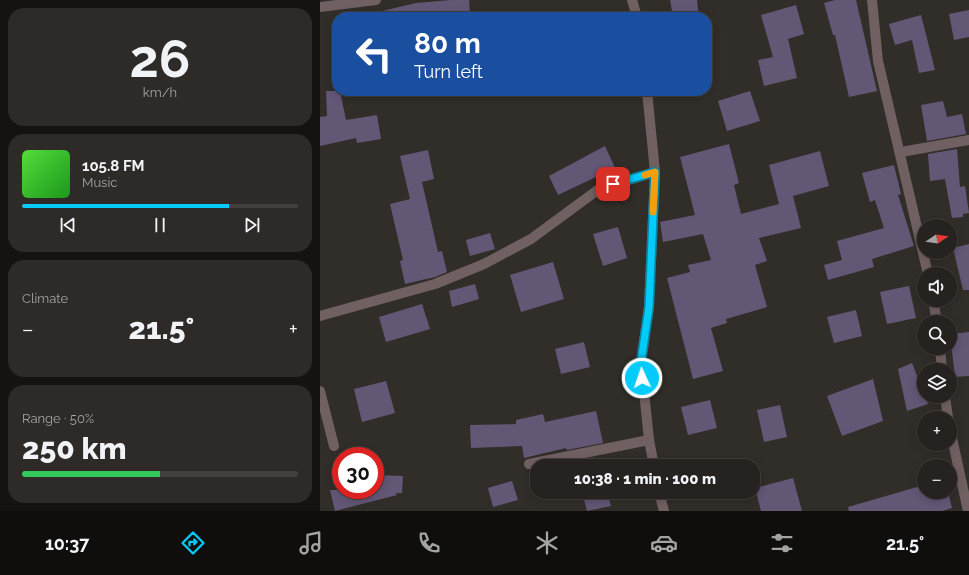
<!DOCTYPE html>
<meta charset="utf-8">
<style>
:root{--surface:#25221f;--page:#2d2a28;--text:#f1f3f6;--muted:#a3a4a4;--line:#423f3d;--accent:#04cbf9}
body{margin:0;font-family:Raleway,sans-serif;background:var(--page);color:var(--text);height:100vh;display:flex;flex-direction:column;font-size:15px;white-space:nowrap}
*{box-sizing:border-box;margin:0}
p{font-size:13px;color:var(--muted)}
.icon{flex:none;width:22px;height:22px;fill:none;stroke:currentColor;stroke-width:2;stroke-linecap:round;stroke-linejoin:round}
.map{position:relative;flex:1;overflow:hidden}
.side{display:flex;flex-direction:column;gap:8px;padding:8px;background:#141311;width:320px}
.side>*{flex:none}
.banner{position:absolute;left:12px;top:12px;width:380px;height:84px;border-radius:16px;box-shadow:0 2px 10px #0003,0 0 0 1px var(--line);background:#1a4fa0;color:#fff;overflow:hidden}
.needle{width:26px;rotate:77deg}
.tools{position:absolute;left:597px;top:219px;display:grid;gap:8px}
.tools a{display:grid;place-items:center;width:40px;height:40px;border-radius:50%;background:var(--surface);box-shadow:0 2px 10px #0003,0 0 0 1px var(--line);font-size:20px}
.speed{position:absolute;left:12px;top:447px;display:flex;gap:8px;font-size:20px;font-weight:700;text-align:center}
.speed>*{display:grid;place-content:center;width:52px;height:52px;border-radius:50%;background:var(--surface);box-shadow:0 2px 10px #0003,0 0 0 1px var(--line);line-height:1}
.speed .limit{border:6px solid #d22;background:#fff;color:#111}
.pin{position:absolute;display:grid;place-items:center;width:34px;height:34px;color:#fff;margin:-17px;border-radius:8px;box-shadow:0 2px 6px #0006}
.me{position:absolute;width:44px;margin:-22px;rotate:357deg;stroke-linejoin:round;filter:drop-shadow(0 0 3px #0008)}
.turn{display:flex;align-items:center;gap:14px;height:84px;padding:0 16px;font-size:18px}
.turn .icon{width:52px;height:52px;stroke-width:2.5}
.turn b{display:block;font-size:28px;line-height:34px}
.big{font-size:30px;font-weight:800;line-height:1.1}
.side .card{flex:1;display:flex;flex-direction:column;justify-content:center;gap:6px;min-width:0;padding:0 14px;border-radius:16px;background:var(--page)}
.side .dial{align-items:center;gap:0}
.dial b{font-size:52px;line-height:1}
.song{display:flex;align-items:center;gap:12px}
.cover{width:48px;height:48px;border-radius:6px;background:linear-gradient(135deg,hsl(110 70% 55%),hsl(120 70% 35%))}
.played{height:4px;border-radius:2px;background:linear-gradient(90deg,var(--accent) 75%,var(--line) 75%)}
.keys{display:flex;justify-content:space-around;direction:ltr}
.heat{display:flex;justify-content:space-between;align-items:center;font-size:22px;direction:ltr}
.charge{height:6px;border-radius:3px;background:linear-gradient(90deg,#34c759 50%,var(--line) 0)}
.trip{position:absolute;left:210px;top:459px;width:230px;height:40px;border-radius:16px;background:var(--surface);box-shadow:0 2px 10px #0003,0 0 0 1px var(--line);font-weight:800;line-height:40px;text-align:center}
.dock{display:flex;height:64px;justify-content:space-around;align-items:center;background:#0f0e0c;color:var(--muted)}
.dock .icon{width:28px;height:28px}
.dock .selected{color:var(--accent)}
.dock b{font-size:18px;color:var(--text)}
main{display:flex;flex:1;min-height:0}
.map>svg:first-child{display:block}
.building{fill:#635776}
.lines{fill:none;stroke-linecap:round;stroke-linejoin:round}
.minor{stroke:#716061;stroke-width:10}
.route-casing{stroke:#0384a2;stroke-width:10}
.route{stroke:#04cbf9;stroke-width:7}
.slow{stroke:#f59e0b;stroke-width:7}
</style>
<main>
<section class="side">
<div class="card dial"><b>26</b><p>km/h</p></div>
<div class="card">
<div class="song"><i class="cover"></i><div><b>105.8 FM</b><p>Music</p></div></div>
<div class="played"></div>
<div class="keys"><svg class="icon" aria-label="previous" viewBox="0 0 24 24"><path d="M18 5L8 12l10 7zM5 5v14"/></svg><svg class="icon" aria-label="pause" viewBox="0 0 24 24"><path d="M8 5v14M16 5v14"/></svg><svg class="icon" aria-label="next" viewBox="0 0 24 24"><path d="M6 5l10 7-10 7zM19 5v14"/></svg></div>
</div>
<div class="card"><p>Climate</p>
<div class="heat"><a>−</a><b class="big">21.5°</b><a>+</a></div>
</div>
<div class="card"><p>Range · 50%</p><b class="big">250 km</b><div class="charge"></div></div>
</section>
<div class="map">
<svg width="649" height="511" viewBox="0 0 649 511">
<rect width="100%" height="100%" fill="#312e29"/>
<g class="building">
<path d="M131 0H149L150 17H62V11L96 3Z"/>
<path d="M350 0H377L379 17H353Z"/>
<path d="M515 0H536L557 91 529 97 515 35H513L504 3Z"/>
<path d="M476 5 484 34 468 39 477 78 444 86 438 60 453 57 441 15Z"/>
<path d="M649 10V37L634 40 629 14Z"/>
<path d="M601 15 615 70 599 73 592 40 575 45 569 24Z"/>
<path d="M6 91H20L26 120 57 115 61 139 37 143 36 138 0 146V117L7 116Z"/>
<path d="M430 91 440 121 407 131 398 101Z"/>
<path d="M623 101 627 117 642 114 646 134 607 141 601 105Z"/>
<path d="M409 144 419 183 414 185 421 214 459 204 449 165 500 151 509 186 473 196 481 228 439 238 447 261 435 265 447 307 406 319 407 323 391 328 403 371 373 379 347 278 370 272 368 265 391 260 383 234 343 242 340 222 375 215 360 157Z"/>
<path d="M285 146 296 170 279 178 278 176 238 195 229 176Z"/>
<path d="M637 149 640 187 645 186 649 213 643 214V217L632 218 625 179 610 181 608 154Z"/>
<path d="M108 150 114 179 102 182 118 252 122 251 127 272 115 277 85 284 80 261 83 260 70 204 90 199 80 156Z"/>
<path d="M574 165 581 194 578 195 594 246 552 259 554 267 508 280 504 265 522 260 517 241 564 228 555 200 550 202 542 173Z"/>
<path d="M298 227 307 258 283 266 273 234Z"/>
<path d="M170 233 175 249 150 256 146 240Z"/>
<path d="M649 244V290H643L633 248Z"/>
<path d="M233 262 244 299 201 312 190 275Z"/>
<path d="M155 284 159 299 132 307 129 291Z"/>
<path d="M589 286 596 318 567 324 560 292Z"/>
<path d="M102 304 110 329 66 342 59 317Z"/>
<path d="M536 310 542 336 514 343 507 317Z"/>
<path d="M649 332V376L635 377 630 334Z"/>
<path d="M264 342 270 367 241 374 235 349Z"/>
<path d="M592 363 608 404 587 411 578 369Z"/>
<path d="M553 379 563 421 522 436 507 396Z"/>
<path d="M66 381 75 413 42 422 34 389Z"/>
<path d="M390 400 397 428 368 435 361 407Z"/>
<path d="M460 405 467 437 444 442 437 410Z"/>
<path d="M276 411 283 443 247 450 246 448 204 458 202 446 151 448 150 425 196 424V420L223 414 225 422Z"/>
<path d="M55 475 83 476 82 493H76L77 495 15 511 10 490H55Z"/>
<path d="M473 478 482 511H441L435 488Z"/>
<path d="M192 481 198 500 173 507 168 488Z"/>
<path d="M604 485V492H628L632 508 622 511H529L528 507Z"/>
<path d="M262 492H287L291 506 267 511Z"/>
</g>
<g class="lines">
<g class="minor">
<path d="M312 0 317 17"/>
<path d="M552 0 558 61 608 274"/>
<path d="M0 7 56 0"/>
<path d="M327 91 335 172 329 307 321 362 329 440 334 466"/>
<path d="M581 152 649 140"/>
<path d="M613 300 617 322"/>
<path d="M0 316 115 284 164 264 211 239 279 189 335 172"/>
<path d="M620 348 622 370"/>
<path d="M0 391 14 446"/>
<path d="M625 396 628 418"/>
<path d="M630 429 648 511"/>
<path d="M209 464 329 440"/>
<path d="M339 492 344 511"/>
</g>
</g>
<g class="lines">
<g class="route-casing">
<path id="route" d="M293 184 335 172 329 307 321 362 322 378"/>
</g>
<use href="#route" class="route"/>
<path class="slow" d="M325 175 335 172 333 212"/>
</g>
</svg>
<div class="tools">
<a><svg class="needle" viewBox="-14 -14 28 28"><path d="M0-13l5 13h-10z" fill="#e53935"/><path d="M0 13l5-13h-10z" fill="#a3a4a4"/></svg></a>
<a><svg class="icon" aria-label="sound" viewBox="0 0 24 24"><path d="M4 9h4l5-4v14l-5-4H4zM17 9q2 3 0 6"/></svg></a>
<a><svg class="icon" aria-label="search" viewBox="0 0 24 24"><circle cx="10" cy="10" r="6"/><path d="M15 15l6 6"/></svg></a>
<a><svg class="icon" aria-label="layers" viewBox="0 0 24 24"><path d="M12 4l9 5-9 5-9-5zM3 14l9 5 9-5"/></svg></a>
<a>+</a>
<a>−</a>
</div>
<div class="speed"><div class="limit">30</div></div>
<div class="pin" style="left:293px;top:184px;background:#d93025"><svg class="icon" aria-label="arrive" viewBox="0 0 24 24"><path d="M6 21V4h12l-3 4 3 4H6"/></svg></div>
<svg class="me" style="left:322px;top:378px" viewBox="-20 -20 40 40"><circle r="17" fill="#04cbf9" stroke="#fff" stroke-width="3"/><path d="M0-11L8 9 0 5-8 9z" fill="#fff"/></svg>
<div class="trip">10:38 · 1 min · 100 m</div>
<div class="banner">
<div class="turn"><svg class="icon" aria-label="left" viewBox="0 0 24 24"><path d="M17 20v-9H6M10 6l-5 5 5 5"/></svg><div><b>80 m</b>Turn left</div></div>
</div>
</div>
</main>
<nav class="dock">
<b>10:37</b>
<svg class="icon selected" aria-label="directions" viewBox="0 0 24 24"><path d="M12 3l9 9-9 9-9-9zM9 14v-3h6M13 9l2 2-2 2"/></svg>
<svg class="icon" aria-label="music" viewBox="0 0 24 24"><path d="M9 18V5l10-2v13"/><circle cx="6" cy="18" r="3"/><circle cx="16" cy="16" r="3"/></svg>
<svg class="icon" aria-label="phone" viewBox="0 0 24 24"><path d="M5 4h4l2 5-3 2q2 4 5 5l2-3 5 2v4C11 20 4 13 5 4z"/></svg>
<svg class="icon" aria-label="climate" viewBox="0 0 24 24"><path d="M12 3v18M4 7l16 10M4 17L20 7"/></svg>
<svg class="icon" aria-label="car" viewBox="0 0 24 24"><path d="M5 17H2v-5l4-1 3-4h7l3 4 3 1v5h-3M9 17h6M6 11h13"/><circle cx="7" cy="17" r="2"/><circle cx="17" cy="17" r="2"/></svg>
<svg class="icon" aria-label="filters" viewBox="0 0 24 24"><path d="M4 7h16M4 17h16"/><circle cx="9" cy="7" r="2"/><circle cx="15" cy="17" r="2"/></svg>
<b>21.5°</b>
</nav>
